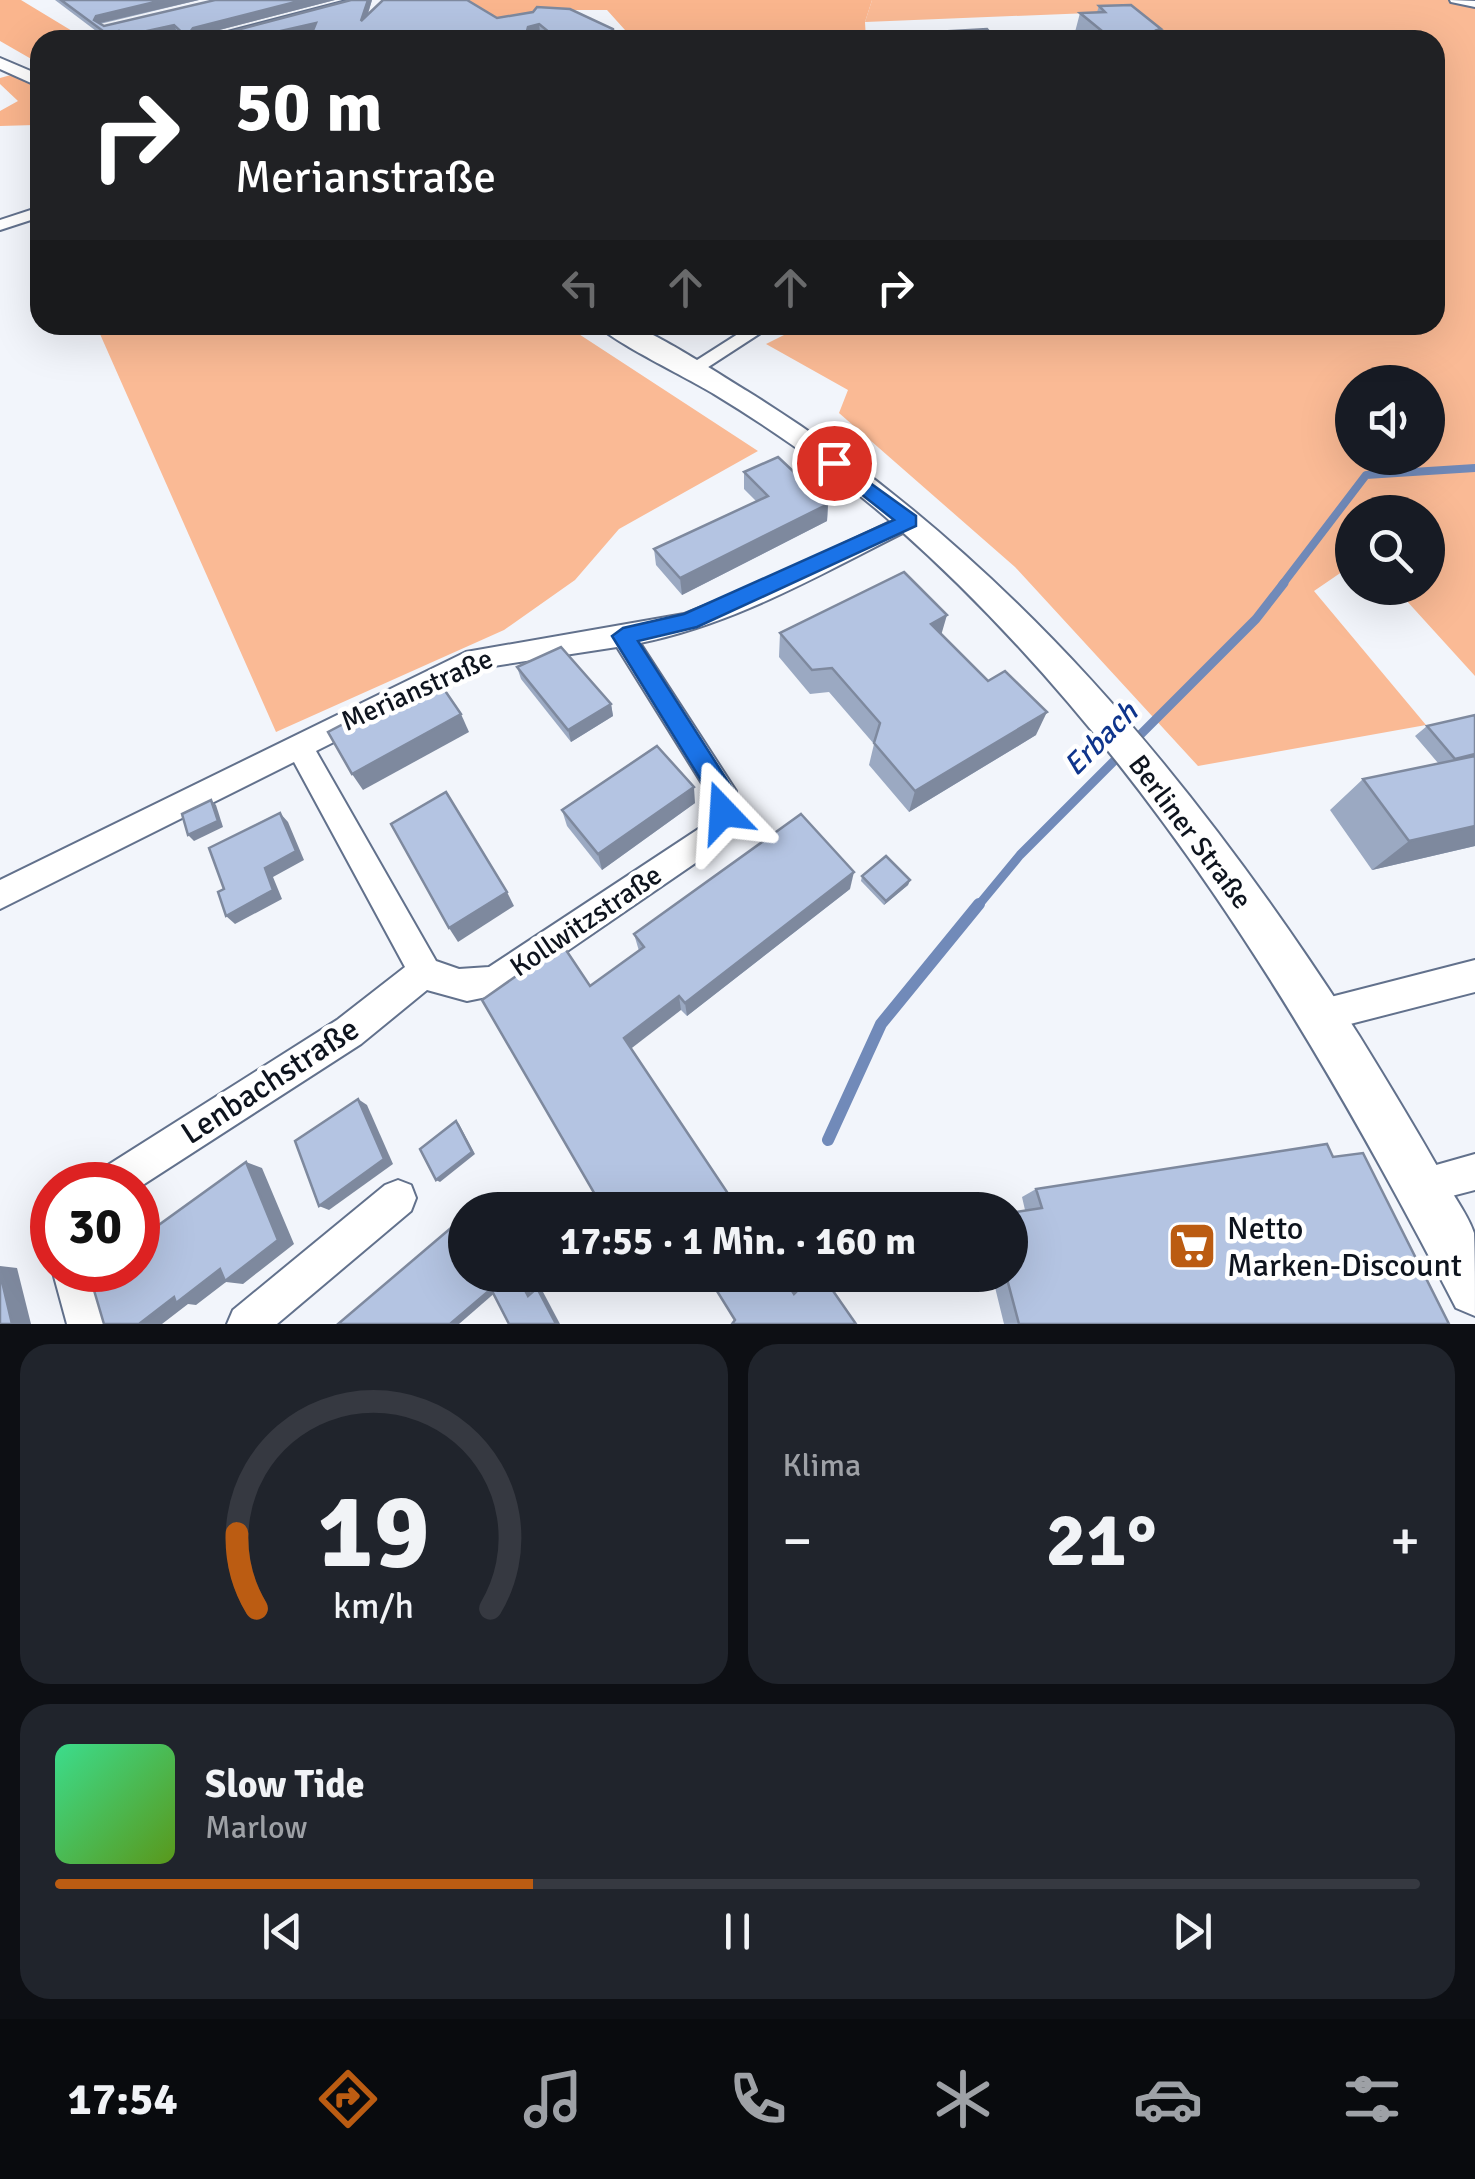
<!DOCTYPE html>
<html lang="de">
<meta charset="utf-8">
<style>
:root{--surface:#171b24;--page:#20242c;--text:#f1f3f6;--muted:#9ea1a6;--line:#363941;--accent:#bb5c12}
body{margin:0;font-family:Signika,sans-serif;background:var(--page);color:var(--text);height:100vh;display:flex;flex-direction:column;font-size:38px;white-space:nowrap}
*{box-sizing:border-box;margin:0}
p{font-size:32px;color:var(--muted)}
.icon{flex:none;width:55px;height:55px;fill:none;stroke:currentColor;stroke-width:2;stroke-linecap:round;stroke-linejoin:round}
.map{position:relative;height:1324px;overflow:hidden}
.side{display:flex;flex-direction:column;gap:20px;padding:20px;background:#0d0f14;flex:1}
.side>*{flex:none}
.top-card{position:absolute;left:30px;top:30px;width:1415px;height:305px;border-radius:30px;box-shadow:0 10px 40px #0002;background:#202124;color:#fff;overflow:hidden}
.buttons{position:absolute;left:1335px;top:365px;display:grid;gap:20px}
.buttons a{display:grid;place-items:center;width:110px;height:110px;border-radius:50%;background:var(--surface);box-shadow:0 10px 40px #0002;font-size:50px}
.speed{position:absolute;left:30px;top:1162px;display:flex;gap:20px;font-size:50px;font-weight:700;text-align:center}
.speed>*{display:grid;place-content:center;width:130px;height:130px;border-radius:50%;background:var(--surface);box-shadow:0 10px 40px #0002;line-height:1}
.speed .limit{border:15px solid #d22;background:#fff;color:#111}
.pin{position:absolute;display:grid;place-items:center;width:85px;height:85px;color:#fff;margin:-42px;border:5px solid #fff;border-radius:50%;box-shadow:0 2px 10px #0007}
.me{position:absolute;width:110px;margin:-55px;rotate:340deg;stroke-linejoin:round;filter:drop-shadow(0 0 8px #0008)}
.turn{display:flex;align-items:center;gap:35px;height:210px;padding:0 40px;font-size:45px}
.turn .icon{width:130px;height:130px;stroke-width:2.5}
.turn b{display:block;font-size:70px;line-height:85px}
.lanes{display:flex;align-items:center;height:95px;padding:0 40px;background:#0003;justify-content:center;gap:50px;direction:ltr}
.lanes .off{opacity:.35}
.big{font-size:75px;font-weight:700;line-height:1.1}
.side .card{flex:1;display:flex;flex-direction:column;justify-content:center;gap:15px;min-width:0;padding:0 35px;border-radius:30px;background:var(--page)}
.side .dial{align-items:center;gap:0}
.dial svg{height:260px;overflow:visible;fill:none;stroke:var(--line);stroke-width:7;stroke-linecap:round;text-anchor:middle}
.dial text{fill:var(--text);stroke:none}
.song{display:flex;align-items:center;gap:30px}
.cover{width:120px;height:120px;border-radius:15px;background:linear-gradient(135deg,hsl(150 70% 55%),hsl(90 70% 35%))}
.played{height:10px;border-radius:5px;background:linear-gradient(90deg,var(--accent) 35%,var(--line) 35%)}
.keys{display:flex;justify-content:space-around;direction:ltr}
.heat{display:flex;justify-content:space-between;align-items:center;font-size:55px;direction:ltr}
.side .tiles{flex:1;display:grid;gap:20px;grid-template-columns:1fr 1fr}
.card:last-child{grid-column:span 2}
.trip{position:absolute;left:448px;top:1192px;width:580px;height:100px;border-radius:50px;background:var(--surface);box-shadow:0 10px 40px #0002;font-weight:700;line-height:100px;text-align:center}
.dock{display:flex;height:160px;justify-content:space-around;align-items:center;background:#090b0e;color:var(--muted)}
.dock .icon{width:70px;height:70px}
.dock .active{color:var(--accent)}
.dock b{font-size:45px;color:var(--text)}
.map>svg:first-child{display:block}
.green{fill:#faba95;fill-rule:evenodd}
.forest{fill:#fab58d}
.lines{fill:none;stroke-linecap:round;stroke-linejoin:round}
.stream-far2{stroke:#718ab9;stroke-width:8}
.stream-far1{stroke:#718ab9;stroke-width:9}
.stream{stroke:#718ab9;stroke-width:12}
.street-casing{stroke:#62718c;stroke-width:4}
.secondary-casing{stroke:#62718c;stroke-width:4}
.street{fill:#fff;fill-rule:evenodd}
.secondary{fill:#fff;fill-rule:evenodd}
.wall{fill:#9ba9c2}
.shaded-wall{fill:#7e899e}
.building{fill:#b4c4e2;stroke:#7e899e;stroke-width:2.5;fill-rule:evenodd}
.route{fill:#1a73e8;stroke:#114b97;stroke-width:2.5}
.labels{text-anchor:middle;dominant-baseline:central;stroke-width:9;stroke-linejoin:round;paint-order:stroke}
.street-label{font-size:28px;fill:#0e141e;stroke:#fff}
.water-label{font-size:30px;font-style:italic;fill:#0f358c;stroke:#fff}
.near-street-label{font-size:32px;fill:#0e141e;stroke:#fff}
.near-poi-label{font-size:32px;fill:#0e141e;stroke:#fff;text-anchor:start}
</style>
<div class="map">
<svg width="1475" height="1324" viewBox="0 0 1475 1324">
<rect width="100%" height="100%" fill="#f2f5fb"/>
<g class="green">
<path d="M872 0H1475V676L1395 588H1428V512H1352V565L1314 591 1426 725 1198 766 1015 567 839 413 848 390 766 344 804 325H1435V40H1167L1139 11 865 22ZM1352 382H1428V458H1352Z"/>
<path d="M96 325H565L758 451 619 529 575 580 504 630 276 732Z"/>
</g>
<g class="forest">
<path d="M0 0H21L87 40H40V64L0 41Z"/>
<path d="M466 0H872L865 22 866 40H634L607 10H541L397 40H295Z"/>
<path d="M40 67V138L35 125 0 126V111L18 101 0 84V78Z"/>
</g>
<g class="lines">
<path class="stream-far2" d="M1282 585 1366 475 1475 468"/>
<path class="stream-far1" d="M977 907 1020 855 1256 619 1284 583"/>
<path class="stream" d="M828 1140 881 1024 979 904"/>
<g class="street-casing">
<g id="street">
<path d="M350 0H368L217 40H197Z"/>
<path d="M1450 0 1475 1V7L1451 2Z"/>
<path d="M40 207V217L0 230V220Z"/>
<path d="M752 325H773L699 373 692 375 683 369Z"/>
<path d="M909 513 917 516 920 521 917 526C827 570 740 623 640 643L736 791 737 812 723 844 506 993 467 1001 427 990 361 1044 138 1188V1185H92L97 1172 337 1020 405 967 294 762 0 909V880L466 652 684 614 761 583ZM617 647 708 793 709 812 703 826 489 967 459 969 436 961 316 751 481 668Z"/>
<path d="M1475 960V992L1319 1032 1307 1028 1303 1016 1307 1004 1319 1000Z"/>
<path d="M1475 1154V1190L1421 1204 1408 1199 1403 1186 1408 1173Z"/>
<path d="M398 1180 411 1185 416 1198 411 1211 277 1324H227L233 1310 385 1185Z"/>
<path d="M52 1269 90 1270 107 1324H67Z"/>
</g>
</g>
<g class="secondary-casing">
<g id="secondary">
<path d="M0 58 40 75V87L0 69Z"/>
<path d="M598 325C607 325 619 323 628 325 653 330 722 376 747 391 1006 551 1198 783 1360 1037 1389 1084 1418 1132 1445 1180 1454 1197 1468 1215 1474 1233 1475 1256 1475 1292 1475 1316L1456 1308C1308 1022 1140 743 897 527 841 477 778 433 714 394 690 379 611 341 598 325Z"/>
</g>
</g>
<use href="#street" class="street"/>
<use href="#secondary" class="secondary"/>
</g>
<g class="wall">
<path d="M55 0H199L100 24 104 26 215 0H335L204 34 214 36 372 0 368 14 497 18 533 12 614 40 312 32 279 40H185L177 32 144 40H108Z"/>
<path d="M1099 6 1161 29 1160 33 1169 40H1084L1075 32 1080 13 1097 12Z"/>
<path d="M744 472 828 504 827 521 682 595 656 565 654 549 756 501 744 489Z"/>
<path d="M780 633 942 635 1036 735 909 812 869 765 874 744 829 692 810 694 779 657Z"/>
<path d="M517 667 611 704 613 716 571 742 521 679Z"/>
<path d="M1475 715V846L1372 870 1330 810 1363 779 1438 763 1415 736 1427 726Z"/>
<path d="M695 803 602 870 567 826 562 810Z"/>
<path d="M862 876 910 880 908 885 884 905 861 881Z"/>
<path d="M850 889 687 1016 681 1010 590 986 639 951 634 934Z"/>
<path d="M1333 1157 1449 1324H1004L992 1275H1010L1025 1210 1022 1197 1036 1189Z"/>
</g>
<g class="shaded-wall">
<path d="M163 0H199L100 23 97 28 94 20 96 16Z"/>
<path d="M303 0H335L196 36 190 32 193 28Z"/>
<path d="M368 0H372L363 29 361 21Z"/>
<path d="M316 23 319 31 279 40H241Z"/>
<path d="M539 24 540 32 526 35 528 27Z"/>
<path d="M174 25 177 32 144 40H126L124 36Z"/>
<path d="M119 31 123 39 110 40 107 34Z"/>
<path d="M828 504 827 521 682 595 680 578Z"/>
<path d="M947 615 940 639 931 624Z"/>
<path d="M611 704 613 716 571 742 568 730Z"/>
<path d="M1047 712 1036 735 909 812 915 791Z"/>
<path d="M461 714 469 732 363 790 352 774Z"/>
<path d="M694 787 695 803 602 870 598 854Z"/>
<path d="M211 800 216 805 223 827 194 841 188 835Z"/>
<path d="M280 813 288 822 304 860 273 877 282 899 235 924 226 916 265 868Z"/>
<path d="M1475 826V846L1372 870 1409 841Z"/>
<path d="M854 872 850 889 687 1016 685 1003Z"/>
<path d="M910 880 908 885 884 905 886 901Z"/>
<path d="M507 892 514 906 458 942 449 928Z"/>
<path d="M679 996 681 1010 628 1051 624 1038Z"/>
<path d="M358 1099 367 1105 393 1164 329 1210 319 1206Z"/>
<path d="M456 1121 459 1124 475 1154 440 1182 436 1180Z"/>
<path d="M246 1162 262 1168 294 1244 243 1284 226 1282 196 1305 188 1304 162 1324H139Z"/>
<path d="M138 1228 146 1230 152 1249 138 1246Z"/>
<path d="M0 1266 17 1268 31 1324H12L0 1273Z"/>
<path d="M517 1275H521L533 1298 528 1296Z"/>
<path d="M537 1288 542 1290 560 1324H556Z"/>
<path d="M491 1289 497 1291 459 1324H450Z"/>
</g>
<g class="building">
<path d="M61 0H163L96 16 94 20 104 26 215 0H303L193 28 190 32 214 36 351 0H368L361 21 383 0H467L497 18 533 12 537 7 570 9 613 29 614 40H309L316 23 241 40H190L174 25 124 36 119 31 107 34ZM539 24 549 32 545 36 526 35 528 27Z"/>
<path d="M1131 5 1161 29 1157 30 1169 40H1113L1080 13 1105 12 1099 6Z"/>
<path d="M987 29 996 40H919L914 33Z"/>
<path d="M1041 38 1042 40H1006Z"/>
<path d="M778 457 828 504 680 578 654 549 768 496 744 472Z"/>
<path d="M904 572 947 615 931 624 988 681 1005 671 1047 712 915 791 874 743 880 723 832 668 812 670 780 633Z"/>
<path d="M561 647 611 704 568 730 517 667Z"/>
<path d="M435 676 461 714 352 774 328 732Z"/>
<path d="M1475 715V754L1455 759 1427 726Z"/>
<path d="M657 746 694 787 598 854 562 810Z"/>
<path d="M1475 756V826L1409 841 1363 779Z"/>
<path d="M446 792 507 892 449 928 391 824Z"/>
<path d="M211 800 218 821 188 835 182 814Z"/>
<path d="M280 813 296 851 265 868 273 890 226 916 218 892 224 889 209 848Z"/>
<path d="M801 814 854 872 685 1003 679 996 624 1038 739 1210H604L482 1000 562 944 590 986 644 947 634 934Z"/>
<path d="M886 856 910 880 886 901 862 876Z"/>
<path d="M358 1099 384 1159 319 1206 295 1141Z"/>
<path d="M456 1121 472 1152 436 1180 420 1149Z"/>
<path d="M1327 1144 1333 1157 1363 1153 1449 1324H1019L1006 1275H1010V1213L1042 1208 1036 1189Z"/>
<path d="M246 1162 278 1240 225 1281 220 1269 176 1303 174 1297 139 1324H104L88 1270H138V1240Z"/>
<path d="M465 1216V1275H517L528 1296 537 1288 556 1324H509L491 1289 450 1324H338Z"/>
<path d="M0 1273 12 1324H0Z"/>
<path d="M707 1275H782L794 1294 813 1275H822L856 1324H732L735 1320Z"/>
</g>
<path class="route" d="M834 457 916 516V526L697 627 638 641 734 791 736 812 732 820 723 824 714 820 709 793 612 636 623 628 684 614 894 520 827 467 824 463Z"/>
<defs>
<g id="supermarket-square" transform="scale(2.5)"><rect x="-9" y="-9" width="18" height="18" rx="4" fill="#bb5c12" stroke="#fff"/><path d="M-6-5.5h2.5l.6 2H6L4.5 2H-2.5L-4.4-4H-6ZM-1.5 3.2a1.3 1.3 0 1 0 .1 0ZM3 3.2a1.3 1.3 0 1 0 .1 0Z" fill="#fff"/></g>
</defs>
<g fill-rule="evenodd">
<use href="#supermarket-square" x="1192" y="1246"/>
</g>
<g class="labels">
<g class="street-label">
<text transform="translate(417 690) rotate(-24)">Merianstraße</text>
<text transform="translate(1190 832) rotate(53)">Berliner Straße</text>
<text transform="translate(586 921) rotate(-34)">Kollwitzstraße</text>
</g>
<g class="water-label">
<text transform="translate(1101 739) rotate(-45)">Erbach</text>
</g>
<g class="near-street-label">
<text transform="translate(270 1081) rotate(-33)">Lenbachstraße</text>
</g>
<g class="near-poi-label">
<text x="1227" y="1228">Netto<tspan x="1227" dy="37">Marken-Discount</tspan></text>
</g>
</g>
</svg>
<div class="buttons">
<a><svg class="icon" aria-label="sound" viewBox="0 0 24 24"><path d="M4 9h4l5-4v14l-5-4H4zM17 9q2 3 0 6"/></svg></a>
<a><svg class="icon" aria-label="search" viewBox="0 0 24 24"><circle cx="10" cy="10" r="6"/><path d="M15 15l6 6"/></svg></a>
</div>
<div class="speed"><div class="limit">30</div></div>
<div class="pin" style="left:834px;top:463px;background:#d93025"><svg class="icon" aria-label="arrive" viewBox="0 0 24 24"><path d="M6 21V4h12l-3 4 3 4H6"/></svg></div>
<svg class="me" style="left:723px;top:812px" viewBox="-20 -20 40 40"><path d="M0-17L14 15 0 8-14 15z" fill="#1a73e8" stroke="#fff" stroke-width="4"/></svg>
<div class="trip">17:55 · 1 Min. · 160 m</div>
<div class="top-card">
<div class="turn"><svg class="icon" aria-label="right" viewBox="0 0 24 24"><path d="M7 20v-9h11M14 6l5 5-5 5"/></svg><div><b>50 m</b>Merianstraße</div></div>
<div class="lanes"><svg class="icon off" aria-label="left" viewBox="0 0 24 24"><path d="M17 20v-9H6M10 6l-5 5 5 5"/></svg><svg class="icon off" aria-label="ahead" viewBox="0 0 24 24"><path d="M12 20V5M6 11l6-6 6 6"/></svg><svg class="icon off" aria-label="ahead" viewBox="0 0 24 24"><path d="M12 20V5M6 11l6-6 6 6"/></svg><svg class="icon" aria-label="right" viewBox="0 0 24 24"><path d="M7 20v-9h11M14 6l5 5-5 5"/></svg></div>
</div>
</div>
<section class="side">
<div class="tiles">
<div class="card dial"><svg viewBox="0 0 100 80">
<path d="M14 69A42 42 0 1 1 86 69"/>
<path d="M14 69A42 42 0 0 1 8 46" stroke="#bb5c12"/>
<text x="50" y="56" font-size="32" font-weight="700">19</text>
<text x="50" y="72" font-size="11">km/h</text>
</svg></div>
<div class="card"><p>Klima</p>
<div class="heat"><a>−</a><b class="big">21°</b><a>+</a></div>
</div>
<div class="card">
<div class="song"><i class="cover"></i><div><b>Slow Tide</b><p>Marlow</p></div></div>
<div class="played"></div>
<div class="keys"><svg class="icon" aria-label="previous" viewBox="0 0 24 24"><path d="M18 5L8 12l10 7zM5 5v14"/></svg><svg class="icon" aria-label="pause" viewBox="0 0 24 24"><path d="M8 5v14M16 5v14"/></svg><svg class="icon" aria-label="next" viewBox="0 0 24 24"><path d="M6 5l10 7-10 7zM19 5v14"/></svg></div>
</div>
</div>
</section>
<nav class="dock">
<b>17:54</b>
<svg class="icon active" aria-label="directions" viewBox="0 0 24 24"><path d="M12 3l9 9-9 9-9-9zM9 14v-3h6M13 9l2 2-2 2"/></svg>
<svg class="icon" aria-label="music" viewBox="0 0 24 24"><path d="M9 18V5l10-2v13"/><circle cx="6" cy="18" r="3"/><circle cx="16" cy="16" r="3"/></svg>
<svg class="icon" aria-label="phone" viewBox="0 0 24 24"><path d="M5 4h4l2 5-3 2q2 4 5 5l2-3 5 2v4C11 20 4 13 5 4z"/></svg>
<svg class="icon" aria-label="climate" viewBox="0 0 24 24"><path d="M12 3v18M4 7l16 10M4 17L20 7"/></svg>
<svg class="icon" aria-label="car" viewBox="0 0 24 24"><path d="M5 17H2v-5l4-1 3-4h7l3 4 3 1v5h-3M9 17h6M6 11h13"/><circle cx="7" cy="17" r="2"/><circle cx="17" cy="17" r="2"/></svg>
<svg class="icon" aria-label="filters" viewBox="0 0 24 24"><path d="M4 7h16M4 17h16"/><circle cx="9" cy="7" r="2"/><circle cx="15" cy="17" r="2"/></svg>
</nav>
